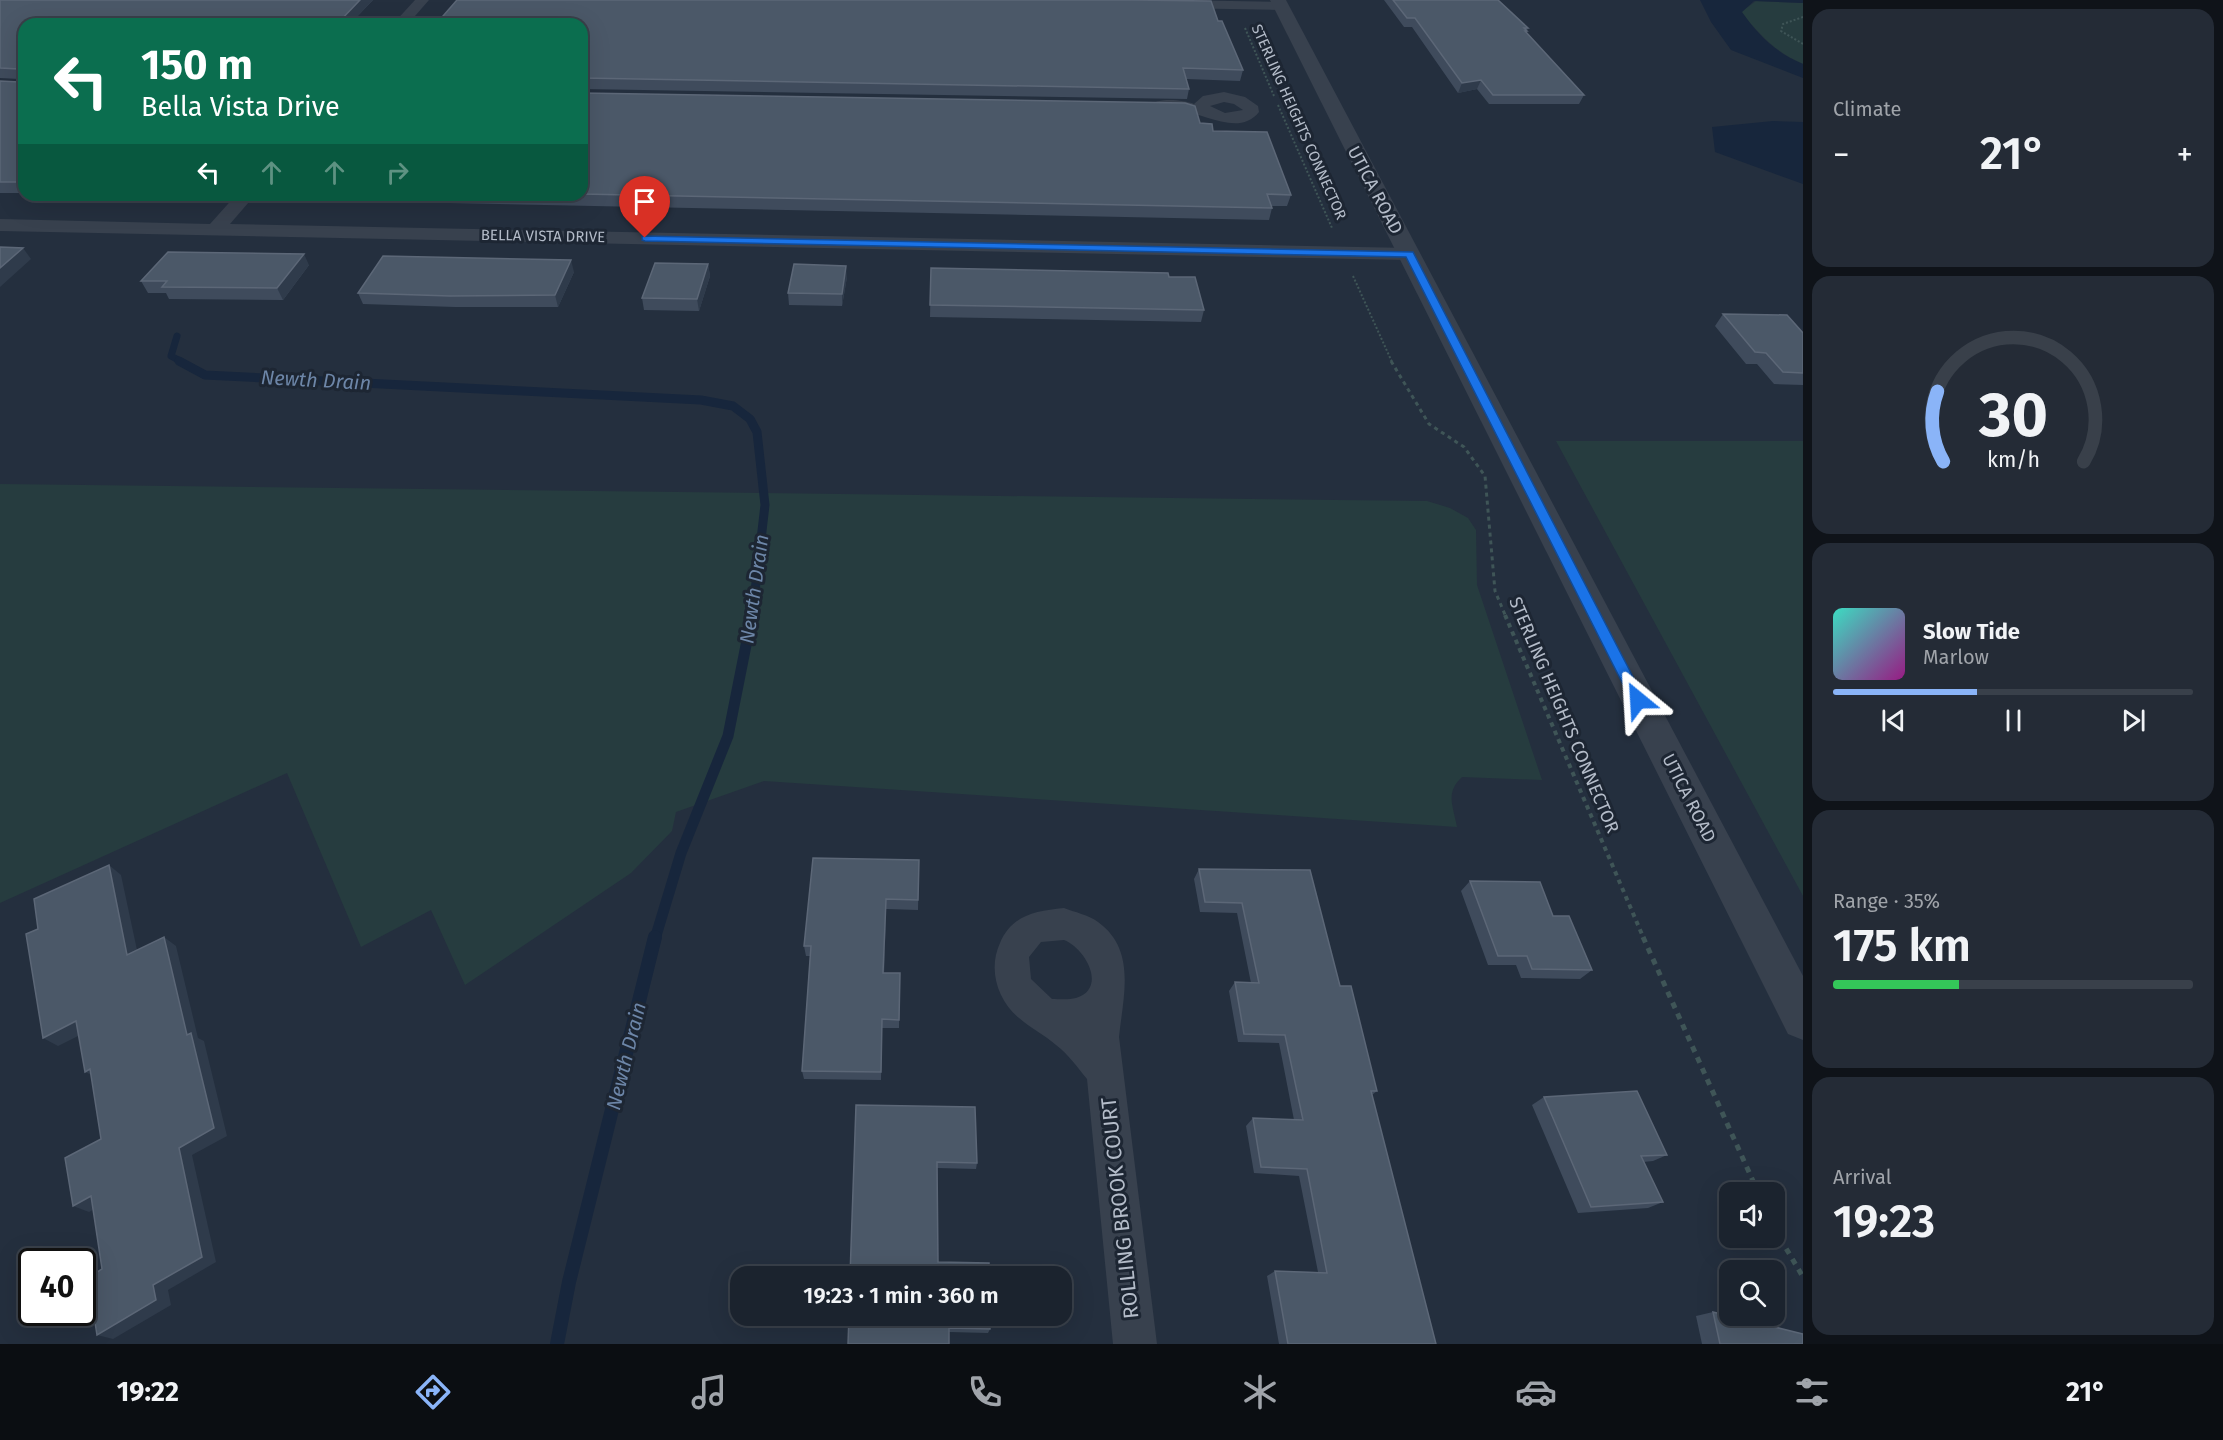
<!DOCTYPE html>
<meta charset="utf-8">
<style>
:root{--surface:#1b232e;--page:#242b36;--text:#f1f3f6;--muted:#a0a4aa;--line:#39404a;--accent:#8ab4f8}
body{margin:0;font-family:"Fira Sans",sans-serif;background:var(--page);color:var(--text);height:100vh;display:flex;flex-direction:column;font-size:22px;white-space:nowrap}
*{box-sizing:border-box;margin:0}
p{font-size:20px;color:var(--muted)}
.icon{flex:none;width:33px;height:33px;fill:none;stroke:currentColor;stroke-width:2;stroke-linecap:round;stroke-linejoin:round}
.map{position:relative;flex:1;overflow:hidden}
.details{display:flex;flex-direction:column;gap:9px;padding:9px;background:#0f1319;width:420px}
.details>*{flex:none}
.top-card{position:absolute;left:18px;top:18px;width:570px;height:183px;border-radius:18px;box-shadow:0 6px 24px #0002,0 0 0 2px var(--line);background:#0b6e4f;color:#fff;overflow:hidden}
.controls{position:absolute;left:1719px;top:1182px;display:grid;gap:12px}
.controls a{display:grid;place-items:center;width:66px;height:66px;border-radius:12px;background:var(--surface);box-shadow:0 6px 24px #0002,0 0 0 2px var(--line);font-size:30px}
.speed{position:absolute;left:18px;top:1248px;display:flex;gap:12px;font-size:30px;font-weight:700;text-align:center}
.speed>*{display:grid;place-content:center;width:78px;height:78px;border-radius:50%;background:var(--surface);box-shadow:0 6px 24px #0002,0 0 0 2px var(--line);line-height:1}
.speed .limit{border:3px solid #111;border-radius:9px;background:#fff;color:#111}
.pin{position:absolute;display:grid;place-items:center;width:51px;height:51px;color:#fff;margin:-62px -26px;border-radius:50% 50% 50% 0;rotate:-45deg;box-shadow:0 0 6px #0007}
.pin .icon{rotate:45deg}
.me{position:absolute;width:66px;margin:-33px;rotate:333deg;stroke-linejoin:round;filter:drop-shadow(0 0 4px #0008)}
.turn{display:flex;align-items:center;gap:21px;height:126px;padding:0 24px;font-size:27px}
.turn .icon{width:78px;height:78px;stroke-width:2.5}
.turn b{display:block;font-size:42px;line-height:51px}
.lanes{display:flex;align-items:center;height:57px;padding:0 24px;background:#0003;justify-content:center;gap:30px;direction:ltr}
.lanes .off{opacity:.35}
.big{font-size:45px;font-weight:600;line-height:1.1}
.details .card{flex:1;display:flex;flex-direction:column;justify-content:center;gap:9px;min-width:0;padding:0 21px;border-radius:18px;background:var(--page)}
.details .dial{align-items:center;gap:0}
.dial svg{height:156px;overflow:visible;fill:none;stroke:var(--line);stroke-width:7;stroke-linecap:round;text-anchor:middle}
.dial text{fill:var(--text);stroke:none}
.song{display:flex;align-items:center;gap:18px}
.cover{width:72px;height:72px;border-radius:9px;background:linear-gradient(135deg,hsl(170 70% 55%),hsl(310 70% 35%))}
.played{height:6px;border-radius:3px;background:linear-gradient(90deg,var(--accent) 40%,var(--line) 40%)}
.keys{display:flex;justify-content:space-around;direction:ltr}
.heat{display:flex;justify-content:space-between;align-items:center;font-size:33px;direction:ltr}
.charge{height:9px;border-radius:4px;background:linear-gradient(90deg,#34c759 35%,var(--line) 0)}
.trip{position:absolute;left:730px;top:1266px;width:342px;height:60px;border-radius:18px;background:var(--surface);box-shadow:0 6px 24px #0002,0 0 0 2px var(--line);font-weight:600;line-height:60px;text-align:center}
.dock{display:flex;height:96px;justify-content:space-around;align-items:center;background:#0b0e12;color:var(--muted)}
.dock .icon{width:42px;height:42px}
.dock .selected{color:var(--accent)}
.dock b{font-size:27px;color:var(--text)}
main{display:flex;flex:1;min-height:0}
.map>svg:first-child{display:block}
.green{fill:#263c3f}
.water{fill:#17263c}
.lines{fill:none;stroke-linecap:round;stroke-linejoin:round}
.stream-far3{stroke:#17263c;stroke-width:7}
.stream-far2{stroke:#17263c;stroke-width:9}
.stream-far1{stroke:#17263c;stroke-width:11}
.stream{stroke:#17263c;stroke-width:14}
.path-far3{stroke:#3f5557;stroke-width:2;stroke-dasharray:2 2;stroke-linecap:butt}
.path-far2{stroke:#3f5557;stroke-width:3;stroke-dasharray:4 4;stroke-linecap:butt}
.path-far1{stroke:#3f5557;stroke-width:4;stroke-dasharray:4.5 4.5;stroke-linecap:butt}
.path{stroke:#3f5557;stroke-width:5;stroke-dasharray:6 6;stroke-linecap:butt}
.minor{fill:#38414e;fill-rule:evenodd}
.tertiary{fill:#38414e;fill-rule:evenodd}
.wall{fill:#3f4b5c}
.shaded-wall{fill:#2f3b4b}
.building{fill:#4b5868;stroke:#5c6777;stroke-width:1.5}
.route{fill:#1a73e8;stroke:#114b97;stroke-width:1.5}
.labels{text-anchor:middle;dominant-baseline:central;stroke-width:6;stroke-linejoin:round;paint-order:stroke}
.far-street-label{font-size:15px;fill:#b4bcc9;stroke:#1d2633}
.street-label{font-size:18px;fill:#b4bcc9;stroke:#1d2633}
.water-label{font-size:20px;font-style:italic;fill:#6d86a8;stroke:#1d2633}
.near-street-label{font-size:21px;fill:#b4bcc9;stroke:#1d2633}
</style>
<main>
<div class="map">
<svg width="1803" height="1344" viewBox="0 0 1803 1344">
<rect width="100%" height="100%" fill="#242f3e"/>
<g class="green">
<path d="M1756 1 1803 3V64C1776 53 1759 34 1741 12Z"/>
<path d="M1556 441H1803V896Z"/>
<path d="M0 484 1427 501 1450 508 1468 518 1476 530 1477 585 1542 780 1462 777C1445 793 1453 805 1457 827L764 781 676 812 672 831 631 873 465 985 431 910 361 947 287 773 0 903Z"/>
</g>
<g class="water">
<path d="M1700 0H1803V3L1754 1 1742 12C1758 35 1776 53 1803 64V78L1731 50 1711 22Z"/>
<path d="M1773 121 1803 122V184L1715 152 1712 127Z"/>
</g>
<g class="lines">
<path class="stream-far3" d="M177 336 171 356 182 362"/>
<path class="stream-far2" d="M179 361 205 375 701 400 733 406 750 419 757 432 765 505 752 617"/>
<path class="stream-far1" d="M655 939 681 853 728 736 752 615"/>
<path class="stream" d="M557 1344 569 1282 655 937"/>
<g class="path-far3">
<path d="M1803 17 1783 24 1781 31 1803 44"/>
<path d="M1245 28 1274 96"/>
<path d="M1278 105 1332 228"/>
<path d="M1353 276 1392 362"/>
</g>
<path class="path-far2" d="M1391 361 1429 424 1464 447 1485 476 1495 591 1506 617"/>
<path class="path-far1" d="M1505 615 1644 939"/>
<g class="path">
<path d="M1643 937 1758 1192"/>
<path d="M1774 1228 1803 1277"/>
</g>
<g class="minor">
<path d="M415 0H429L408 24H393Z"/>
<path d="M1177 0 1281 2 1288 6 1281 10 1172 8 1165 4 1167 1Z"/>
<path d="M1224 92 1245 97 1258 106 1259 112C1239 137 1205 113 1181 111 1171 110 1156 114 1149 106 1158 97 1183 100 1194 104L1203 96ZM1224 102 1234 104 1243 110 1225 113 1210 106Z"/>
<path d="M236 195H255L230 224 1409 248 1416 250 1419 254 1416 258 1409 260 0 231V219L210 224Z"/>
<path d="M1064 908C1074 912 1089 915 1098 922 1137 950 1123 997 1119 1037L1157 1344H1113L1087 1079C1077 1067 1069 1055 1056 1045 1045 1035 1030 1028 1019 1018 997 1000 988 969 1000 943 1012 915 1035 911 1064 908ZM1064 940C1085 948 1108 988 1076 998 1069 1000 1059 999 1052 999L1031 979 1029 957 1041 942Z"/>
</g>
<path class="tertiary" d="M1270 0H1286L1803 976V1040L1788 1034Z"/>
</g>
<g class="wall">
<path d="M0 0H373L350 24H24V193H0V81L19 82V79L0 78Z"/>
<path d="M1384 0H1498L1528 28 1526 33 1584 95 1579 104H1489L1477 89 1458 93 1412 27H1404Z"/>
<path d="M1218 21 1243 70 1240 81 1186 79 1189 89 1187 99 582 89V24Z"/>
<path d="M582 93 1200 123 1213 131 1291 195 1287 206H1271L1272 208 1269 220 303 200 301 195H582Z"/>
<path d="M93 195H184L182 197Z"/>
<path d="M708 264 710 276 699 311 644 310 642 298Z"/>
<path d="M309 265 283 300 169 299 166 293H148L141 281Z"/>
<path d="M931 268 1169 277 1204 310 1201 322 930 317Z"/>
<path d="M574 272 558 307H455L363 304 358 293Z"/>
<path d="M847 277 842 306 789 305 788 293Z"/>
<path d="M1723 314 1803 333V385L1774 384 1757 364H1746L1715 326Z"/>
<path d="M919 860 918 910 886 909 884 973H900L899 1028H882L881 1080 804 1079 802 1071 810 956H806L804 946Z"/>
<path d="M1199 869 1310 870 1340 986 1377 1091 1372 1095 1436 1344H1279L1267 1276 1275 1271 1318 1272 1299 1176 1254 1173 1246 1126 1253 1118 1294 1120 1279 1043 1238 1042 1229 991 1235 982 1251 983 1237 913 1200 912 1194 879Z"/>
<path d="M1470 881 1553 916 1592 970 1580 979 1521 978 1516 965H1488L1461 891Z"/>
<path d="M1544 1097 1667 1155 1653 1161 1643 1162 1663 1202 1648 1208 1578 1213 1532 1105Z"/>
<path d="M856 1105 977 1163 976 1169 937 1168 938 1262 850 1276Z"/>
<path d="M1713 1312 1803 1344H1702L1696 1316Z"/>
<path d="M849 1316 990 1329 988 1333 949 1332Z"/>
</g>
<g class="shaded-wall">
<path d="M360 0H373L350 24H337Z"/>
<path d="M1481 80 1477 89 1458 93 1462 83Z"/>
<path d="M23 248 31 259 0 287V268Z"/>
<path d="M304 254 309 265 283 300 277 288Z"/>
<path d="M571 260 574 272 558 307 555 295Z"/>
<path d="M708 264 710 276 699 311 697 299Z"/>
<path d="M846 266 847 277 842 306V294Z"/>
<path d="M109 865 121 875 140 964 127 955Z"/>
<path d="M886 899V909L884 982 883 973Z"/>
<path d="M164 937 176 946 198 1038 204 1041 227 1136 192 1155 216 1262 168 1290 171 1305 113 1339 97 1335 153 1285 179 1148Z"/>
<path d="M76 1021 90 1030 58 1046 43 1038Z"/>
<path d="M90 1069 100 1079 85 1072Z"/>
<path d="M91 1196 107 1202 89 1212 73 1206Z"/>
</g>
<g class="building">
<path d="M0 0H360L337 24H24V182H0V81L19 82V69L0 68Z"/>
<path d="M457 0H1131L1211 1 1218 21H1222L1243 70 1183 68 1189 89 582 78V24H436Z"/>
<path d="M1393 0H1498L1528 28H1524L1527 31H1525L1584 95H1493L1481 80 1462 83 1415 18H1407Z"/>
<path d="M582 93 1185 103 1195 106 1200 123 1212 124 1213 131 1267 132 1291 195 1267 194 1272 208 582 194Z"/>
<path d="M0 247 23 248 0 268Z"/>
<path d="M168 252 304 254 277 288 162 287 167 281H141Z"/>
<path d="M383 256 571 260 555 295 450 296 358 293Z"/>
<path d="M655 263 708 264 697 299 642 298Z"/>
<path d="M794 264 846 266 842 294 788 293Z"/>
<path d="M931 268 1168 273 1169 277H1195L1204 310 930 305Z"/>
<path d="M1723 314 1787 315 1803 333V373L1783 372 1766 353 1755 352Z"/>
<path d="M813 858 919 860 918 900 886 899 883 973H900L899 1020 882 1019 881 1072 802 1071 811 946H804Z"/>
<path d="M109 865 127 955 164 937 187 1035 191 1033 214 1128 179 1148 202 1257 153 1285 156 1300 97 1335 88 1278 102 1269 91 1196 73 1206 65 1158 101 1139 90 1069 85 1072 76 1021 43 1038 26 934 38 929 34 899Z"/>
<path d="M1199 869 1310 870 1340 986H1351L1377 1091H1371L1436 1344H1288L1275 1271 1327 1273 1307 1169 1261 1167 1253 1118 1303 1120 1285 1035 1244 1034 1235 982 1259 983 1242 903 1205 902Z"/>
<path d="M1470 881 1540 882 1553 916H1569L1592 970 1532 969 1527 956H1498Z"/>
<path d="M1637 1091 1667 1155 1641 1156 1663 1202 1591 1207 1544 1097Z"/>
<path d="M856 1105 975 1107 977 1163 937 1162 938 1262 989 1263V1276H850Z"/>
<path d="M1713 1312 1803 1334V1344H1720Z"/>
<path d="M849 1316H990V1329L949 1328V1344H848Z"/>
</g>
<path class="route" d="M642 236 1413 252 1645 700 1638 706 1633 704 1406 257 645 241 642 240Z"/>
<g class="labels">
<g class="far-street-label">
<text transform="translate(1299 122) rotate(66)">STERLING HEIGHTS CONNECTOR</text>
<text transform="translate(543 236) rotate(1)">BELLA VISTA DRIVE</text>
</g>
<g class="street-label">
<text transform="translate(1375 190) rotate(62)">UTICA ROAD</text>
<text transform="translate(1564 715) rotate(67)">STERLING HEIGHTS CONNECTOR</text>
<text transform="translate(1689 798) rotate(63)">UTICA ROAD</text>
</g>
<g class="water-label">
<text transform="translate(316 380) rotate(3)">Newth Drain</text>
<text transform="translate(754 589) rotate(-82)">Newth Drain</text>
<text transform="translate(626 1056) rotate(-76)">Newth Drain</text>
</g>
<g class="near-street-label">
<text transform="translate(1120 1208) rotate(-96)">ROLLING BROOK COURT</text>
</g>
</g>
</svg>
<div class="controls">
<a><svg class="icon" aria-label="sound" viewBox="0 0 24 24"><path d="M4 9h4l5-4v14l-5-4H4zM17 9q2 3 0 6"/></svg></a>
<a><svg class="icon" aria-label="search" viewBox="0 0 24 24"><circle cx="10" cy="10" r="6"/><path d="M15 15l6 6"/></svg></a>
</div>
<div class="speed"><div class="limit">40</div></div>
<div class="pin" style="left:645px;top:238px;background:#d93025"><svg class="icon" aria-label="arrive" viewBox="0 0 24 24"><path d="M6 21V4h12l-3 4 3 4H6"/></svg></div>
<svg class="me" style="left:1638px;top:700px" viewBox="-20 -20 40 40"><path d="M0-17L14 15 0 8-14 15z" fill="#1a73e8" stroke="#fff" stroke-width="4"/></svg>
<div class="trip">19:23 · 1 min · 360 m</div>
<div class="top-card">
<div class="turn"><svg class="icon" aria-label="left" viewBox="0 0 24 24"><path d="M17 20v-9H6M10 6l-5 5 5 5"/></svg><div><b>150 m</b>Bella Vista Drive</div></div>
<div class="lanes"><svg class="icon" aria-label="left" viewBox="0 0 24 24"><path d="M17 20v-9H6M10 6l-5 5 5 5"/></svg><svg class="icon off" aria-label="ahead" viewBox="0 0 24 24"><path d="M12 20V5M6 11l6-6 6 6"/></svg><svg class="icon off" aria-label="ahead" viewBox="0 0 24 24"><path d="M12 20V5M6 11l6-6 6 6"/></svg><svg class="icon off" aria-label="right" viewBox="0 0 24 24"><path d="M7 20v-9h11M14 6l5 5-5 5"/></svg></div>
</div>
</div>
<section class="details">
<div class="card"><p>Climate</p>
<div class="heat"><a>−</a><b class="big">21°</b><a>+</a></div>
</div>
<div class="card dial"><svg viewBox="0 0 100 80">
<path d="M14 69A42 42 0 1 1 86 69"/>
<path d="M14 69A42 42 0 0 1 11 33" stroke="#8ab4f8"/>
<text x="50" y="56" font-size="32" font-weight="700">30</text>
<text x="50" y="72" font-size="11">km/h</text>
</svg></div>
<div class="card">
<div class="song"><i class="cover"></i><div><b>Slow Tide</b><p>Marlow</p></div></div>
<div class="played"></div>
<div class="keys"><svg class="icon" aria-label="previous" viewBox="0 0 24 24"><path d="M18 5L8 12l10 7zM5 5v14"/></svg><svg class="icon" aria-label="pause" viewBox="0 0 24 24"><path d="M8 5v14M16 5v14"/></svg><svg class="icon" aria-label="next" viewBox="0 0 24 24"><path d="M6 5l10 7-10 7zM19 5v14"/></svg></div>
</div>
<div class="card"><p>Range · 35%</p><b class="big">175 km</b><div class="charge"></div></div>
<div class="card"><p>Arrival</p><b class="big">19:23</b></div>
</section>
</main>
<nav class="dock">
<b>19:22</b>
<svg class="icon selected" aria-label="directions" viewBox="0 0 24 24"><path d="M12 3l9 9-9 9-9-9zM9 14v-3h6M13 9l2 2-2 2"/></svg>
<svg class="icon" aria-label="music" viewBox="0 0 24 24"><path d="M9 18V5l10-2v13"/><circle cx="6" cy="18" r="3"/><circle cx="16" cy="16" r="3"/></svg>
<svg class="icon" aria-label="phone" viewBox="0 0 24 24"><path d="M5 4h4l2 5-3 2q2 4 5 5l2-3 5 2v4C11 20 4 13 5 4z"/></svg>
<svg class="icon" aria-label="climate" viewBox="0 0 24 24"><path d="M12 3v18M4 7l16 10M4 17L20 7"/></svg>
<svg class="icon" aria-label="car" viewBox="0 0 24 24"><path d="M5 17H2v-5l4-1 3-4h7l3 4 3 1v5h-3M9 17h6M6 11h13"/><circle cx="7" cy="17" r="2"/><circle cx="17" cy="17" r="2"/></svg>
<svg class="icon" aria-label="filters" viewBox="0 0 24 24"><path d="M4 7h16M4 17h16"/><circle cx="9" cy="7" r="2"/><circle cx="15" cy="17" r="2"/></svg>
<b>21°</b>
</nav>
